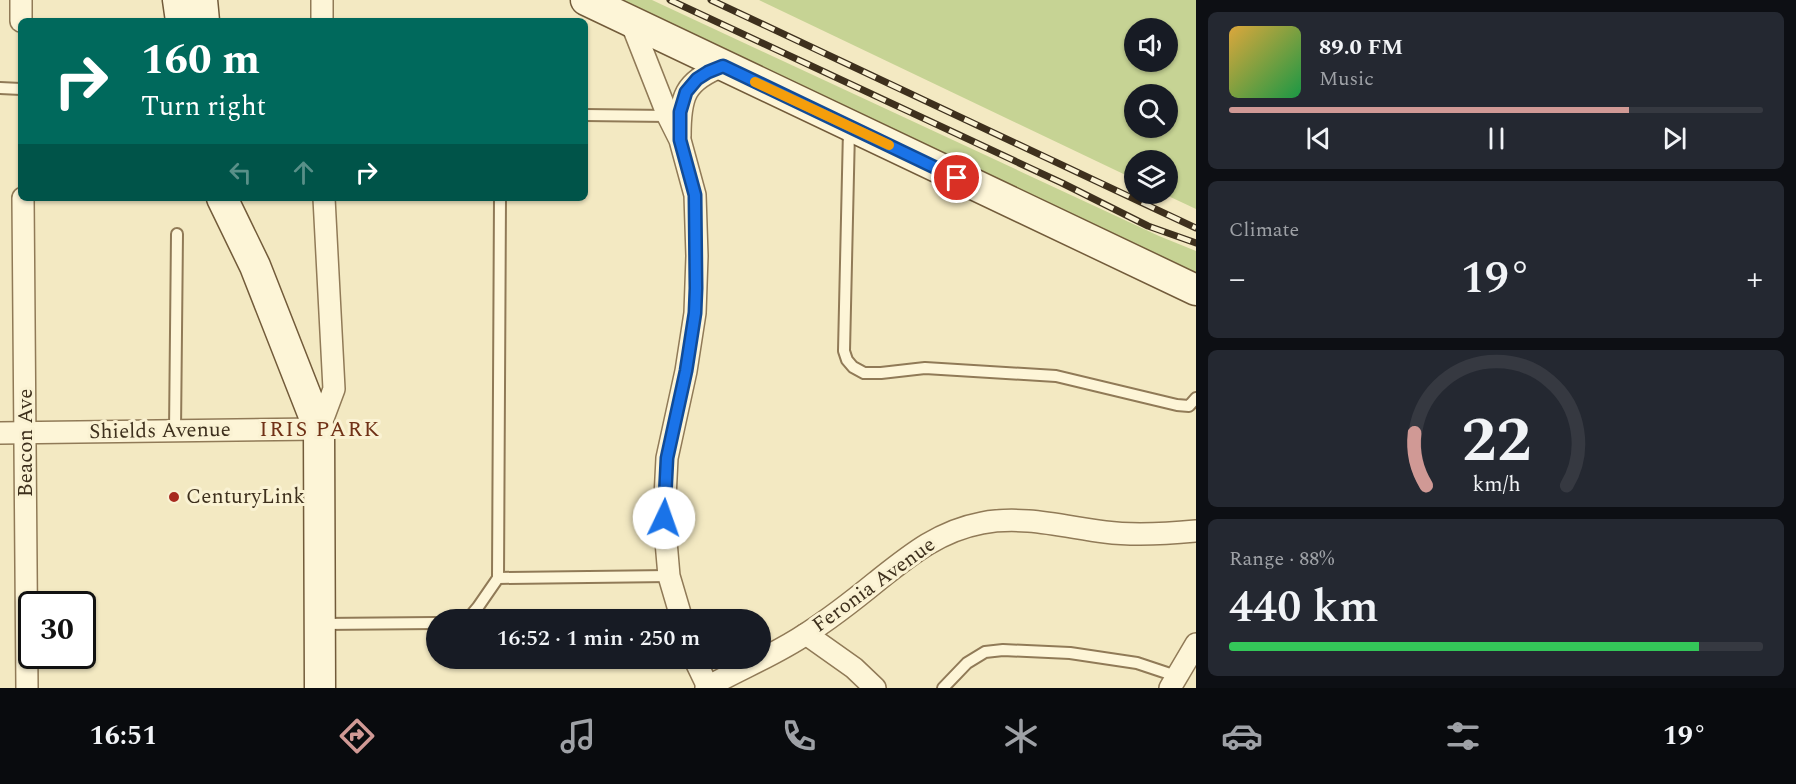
<!DOCTYPE html>
<meta charset="utf-8">
<style>
:root{--surface:#171b24;--page:#242831;--text:#f1f3f6;--muted:#9ea1a6;--line:#363941;--accent:#d09995}
body{margin:0;font-family:Spectral,serif;background:var(--page);color:var(--text);height:100vh;display:flex;flex-direction:column;font-size:22px;white-space:nowrap}
*{box-sizing:border-box;margin:0}
p{font-size:20px;color:var(--muted)}
.icon{flex:none;width:33px;height:33px;fill:none;stroke:currentColor;stroke-width:2;stroke-linecap:round;stroke-linejoin:round}
.map{position:relative;flex:1;overflow:hidden}
.details{display:flex;flex-direction:column;gap:12px;padding:12px;background:#0d0f14;width:600px}
.details>*{flex:none}
.top-card{position:absolute;left:18px;top:18px;width:570px;height:183px;border-radius:9px;box-shadow:0 2px 4px #0004;background:#00695c;color:#fff;overflow:hidden}
.fabs{position:absolute;left:1124px;top:18px;display:grid;gap:12px}
.fabs a{display:grid;place-items:center;width:54px;height:54px;border-radius:50%;background:var(--surface);box-shadow:0 2px 4px #0004;font-size:30px}
.speed{position:absolute;left:18px;top:591px;display:flex;gap:12px;font-size:30px;font-weight:700;text-align:center}
.speed>*{display:grid;place-content:center;width:78px;height:78px;border-radius:50%;background:var(--surface);box-shadow:0 2px 4px #0004;line-height:1}
.speed .limit{border:3px solid #111;border-radius:9px;background:#fff;color:#111}
.pin{position:absolute;display:grid;place-items:center;width:51px;height:51px;color:#fff;margin:-26px;border:3px solid #fff;border-radius:50%;box-shadow:0 2px 6px #0007}
.me{position:absolute;width:66px;margin:-33px;rotate:3deg;stroke-linejoin:round;filter:drop-shadow(0 0 4px #0008)}
.turn{display:flex;align-items:center;gap:21px;height:126px;padding:0 24px;font-size:27px}
.turn .icon{width:78px;height:78px;stroke-width:2.5}
.turn b{display:block;font-size:42px;line-height:51px}
.lanes{display:flex;align-items:center;height:57px;padding:0 24px;background:#0003;justify-content:center;gap:30px;direction:ltr}
.lanes .off{opacity:.35}
.big{font-size:45px;font-weight:600;line-height:1.1}
.details .tile{flex:1;display:flex;flex-direction:column;justify-content:center;gap:9px;min-width:0;padding:0 21px;border-radius:9px;background:var(--page)}
.details .dial{align-items:center;gap:0}
.dial svg{height:156px;overflow:visible;fill:none;stroke:var(--line);stroke-width:7;stroke-linecap:round;text-anchor:middle}
.dial text{fill:var(--text);stroke:none}
.song{display:flex;align-items:center;gap:18px}
.cover{width:72px;height:72px;border-radius:9px;background:linear-gradient(135deg,hsl(40 70% 55%),hsl(140 70% 35%))}
.played{height:6px;border-radius:3px;background:linear-gradient(90deg,var(--accent) 75%,var(--line) 75%)}
.keys{display:flex;justify-content:space-around;direction:ltr}
.heat{display:flex;justify-content:space-between;align-items:center;font-size:33px;direction:ltr}
.charge{height:9px;border-radius:4px;background:linear-gradient(90deg,#34c759 88%,var(--line) 0)}
.trip{position:absolute;left:426px;top:609px;width:345px;height:60px;border-radius:30px;background:var(--surface);box-shadow:0 2px 4px #0004;font-weight:600;line-height:60px;text-align:center}
.tab-bar{display:flex;height:96px;justify-content:space-around;align-items:center;background:#090b0e;color:var(--muted)}
.tab-bar .icon{width:42px;height:42px}
.tab-bar .selected{color:var(--accent)}
.tab-bar b{font-size:27px;color:var(--text)}
main{display:flex;flex:1;min-height:0}
.map>svg:first-child{display:block}
.green{fill:#c6d394;fill-rule:evenodd}
.lines{fill:none;stroke-linecap:round;stroke-linejoin:round}
.lane-casing{stroke:#907a57;stroke-width:14}
.street-casing{stroke:#907a57;stroke-width:24}
.secondary-casing{stroke:#725b3a;stroke-width:33}
.lane{stroke:#fdf5d7;stroke-width:10}
.street{stroke:#fdf5d7;stroke-width:21}
.secondary{stroke:#fdf5d7;stroke-width:30}
.rail-casing{stroke:#3e301d;stroke-width:7}
.rail{stroke:#faf2d3;stroke-width:4.5;stroke-dasharray:14;stroke-linecap:butt}
.route-casing{stroke:#114b97;stroke-width:15}
.route{stroke:#1a73e8;stroke-width:10}
.slow{stroke:#f59e0b;stroke-width:10}
.poi-dot{fill:#a72a1f;stroke:#faf2d3;stroke-width:2}
.labels{text-anchor:middle;dominant-baseline:central;stroke-width:6;stroke-linejoin:round;paint-order:stroke}
.street-label{font-size:21px;fill:#3e301d;stroke:#faf2d3}
.poi-label{font-size:21px;fill:#3e301d;stroke:#faf2d3;text-anchor:start}
.neighbourhood-label{font-size:22px;letter-spacing:1.5px;fill:#703116;stroke:#faf2d3}
</style>
<main>
<div class="map">
<svg width="1196" height="688" viewBox="0 0 1196 688">
<rect width="100%" height="100%" fill="#f3e9c2"/>
<g class="green">
<path d="M622 0H652L1159 236 1196 251V277L745 65 678 27Z"/>
<path d="M759 0H1196V209L1164 194H1167V160H1134V179ZM1134 28H1167V62H1134ZM1134 94H1167V128H1134Z"/>
</g>
<g class="lines">
<g class="lane-casing">
<g id="lane">
<path d="M0 88 21 89"/>
<path d="M585 115 668 116"/>
<path d="M849 130 844 351 847 360 853 367 864 373H881L925 368 1056 376 1177 405 1189 406 1196 398"/>
<path d="M500 198 498 578 669 576"/>
<path d="M175 431 177 234"/>
<path d="M467 620 478 607 498 578"/>
<path d="M322 624 436 623"/>
<path d="M943 688 967 663 985 652 1003 650 1070 653 1137 663 1176 676"/>
</g>
</g>
<g class="street-casing">
<g id="street">
<path d="M21 0V21"/>
<path d="M322 21V0"/>
<path d="M631 22 668 116 680 140 695 195 697 256 695 313 686 371 667 458 664 518 669 576 682 620"/>
<path d="M680 136C680 97 684 81 723 66"/>
<path d="M23 198 27 688"/>
<path d="M0 433 319 429 334 389 324 198"/>
<path d="M806 634 854 668 875 688"/>
<path d="M694 658 708 687"/>
<path d="M706 688C739 669 775 655 806 634 831 618 854 600 876 582 910 555 939 531 982 523 1023 515 1065 527 1105 532 1135 536 1165 534 1196 531"/>
<path d="M1170 688 1196 644"/>
</g>
</g>
<g class="secondary-casing">
<g id="secondary">
<path d="M178 0 181 21"/>
<path d="M202 0 204 21"/>
<path d="M586 0 1196 290"/>
<path d="M222 198 255 266 319 429 320 688"/>
</g>
</g>
<use href="#lane" class="lane"/>
<use href="#street" class="street"/>
<use href="#secondary" class="secondary"/>
<g class="rail-casing">
<g id="rail">
<path d="M670 0 1062 183 1148 226 1196 243"/>
<path d="M711 0 1196 228"/>
</g>
</g>
<use href="#rail" class="rail"/>
</g>
<g class="lines">
<g class="route-casing">
<path id="route" d="M664 518 667 458 686 371 695 313 696 288 695 195 680 140V112L686 92 697 79 708 72 723 66 957 178"/>
</g>
<use href="#route" class="route"/>
<path class="slow" d="M755 82 889 145"/>
</g>
<circle class="poi-dot" cx="174" cy="497" r="6"/>
<g class="labels">
<g class="street-label">
<text transform="translate(160 431) rotate(-1)">Shields Avenue</text>
<text transform="translate(26 443) rotate(-90)">Beacon Ave</text>
<text transform="translate(874 585) rotate(-36)">Feronia Avenue</text>
</g>
<g class="poi-label">
<text x="186" y="497">CenturyLink</text>
</g>
<g class="neighbourhood-label">
<text x="320" y="429">IRIS PARK</text>
</g>
</g>
</svg>
<div class="fabs">
<a><svg class="icon" aria-label="sound" viewBox="0 0 24 24"><path d="M4 9h4l5-4v14l-5-4H4zM17 9q2 3 0 6"/></svg></a>
<a><svg class="icon" aria-label="search" viewBox="0 0 24 24"><circle cx="10" cy="10" r="6"/><path d="M15 15l6 6"/></svg></a>
<a><svg class="icon" aria-label="layers" viewBox="0 0 24 24"><path d="M12 4l9 5-9 5-9-5zM3 14l9 5 9-5"/></svg></a>
</div>
<div class="speed"><div class="limit">30</div></div>
<div class="pin" style="left:957px;top:178px;background:#d93025"><svg class="icon" aria-label="arrive" viewBox="0 0 24 24"><path d="M6 21V4h12l-3 4 3 4H6"/></svg></div>
<svg class="me" style="left:664px;top:518px" viewBox="-20 -20 40 40"><circle r="19" fill="#fff"/><path d="M0-13L10 11 0 6-10 11z" fill="#1a73e8"/></svg>
<div class="trip">16:52 · 1 min · 250 m</div>
<div class="top-card">
<div class="turn"><svg class="icon" aria-label="right" viewBox="0 0 24 24"><path d="M7 20v-9h11M14 6l5 5-5 5"/></svg><div><b>160 m</b>Turn right</div></div>
<div class="lanes"><svg class="icon off" aria-label="left" viewBox="0 0 24 24"><path d="M17 20v-9H6M10 6l-5 5 5 5"/></svg><svg class="icon off" aria-label="ahead" viewBox="0 0 24 24"><path d="M12 20V5M6 11l6-6 6 6"/></svg><svg class="icon" aria-label="right" viewBox="0 0 24 24"><path d="M7 20v-9h11M14 6l5 5-5 5"/></svg></div>
</div>
</div>
<section class="details">
<div class="tile">
<div class="song"><i class="cover"></i><div><b>89.0 FM</b><p>Music</p></div></div>
<div class="played"></div>
<div class="keys"><svg class="icon" aria-label="previous" viewBox="0 0 24 24"><path d="M18 5L8 12l10 7zM5 5v14"/></svg><svg class="icon" aria-label="pause" viewBox="0 0 24 24"><path d="M8 5v14M16 5v14"/></svg><svg class="icon" aria-label="next" viewBox="0 0 24 24"><path d="M6 5l10 7-10 7zM19 5v14"/></svg></div>
</div>
<div class="tile"><p>Climate</p>
<div class="heat"><a>−</a><b class="big">19°</b><a>+</a></div>
</div>
<div class="tile dial"><svg viewBox="0 0 100 80">
<path d="M14 69A42 42 0 1 1 86 69"/>
<path d="M14 69A42 42 0 0 1 8 42" stroke="#d09995"/>
<text x="50" y="56" font-size="32" font-weight="700">22</text>
<text x="50" y="72" font-size="11">km/h</text>
</svg></div>
<div class="tile"><p>Range · 88%</p><b class="big">440 km</b><div class="charge"></div></div>
</section>
</main>
<nav class="tab-bar">
<b>16:51</b>
<svg class="icon selected" aria-label="directions" viewBox="0 0 24 24"><path d="M12 3l9 9-9 9-9-9zM9 14v-3h6M13 9l2 2-2 2"/></svg>
<svg class="icon" aria-label="music" viewBox="0 0 24 24"><path d="M9 18V5l10-2v13"/><circle cx="6" cy="18" r="3"/><circle cx="16" cy="16" r="3"/></svg>
<svg class="icon" aria-label="phone" viewBox="0 0 24 24"><path d="M5 4h4l2 5-3 2q2 4 5 5l2-3 5 2v4C11 20 4 13 5 4z"/></svg>
<svg class="icon" aria-label="climate" viewBox="0 0 24 24"><path d="M12 3v18M4 7l16 10M4 17L20 7"/></svg>
<svg class="icon" aria-label="car" viewBox="0 0 24 24"><path d="M5 17H2v-5l4-1 3-4h7l3 4 3 1v5h-3M9 17h6M6 11h13"/><circle cx="7" cy="17" r="2"/><circle cx="17" cy="17" r="2"/></svg>
<svg class="icon" aria-label="filters" viewBox="0 0 24 24"><path d="M4 7h16M4 17h16"/><circle cx="9" cy="7" r="2"/><circle cx="15" cy="17" r="2"/></svg>
<b>19°</b>
</nav>
